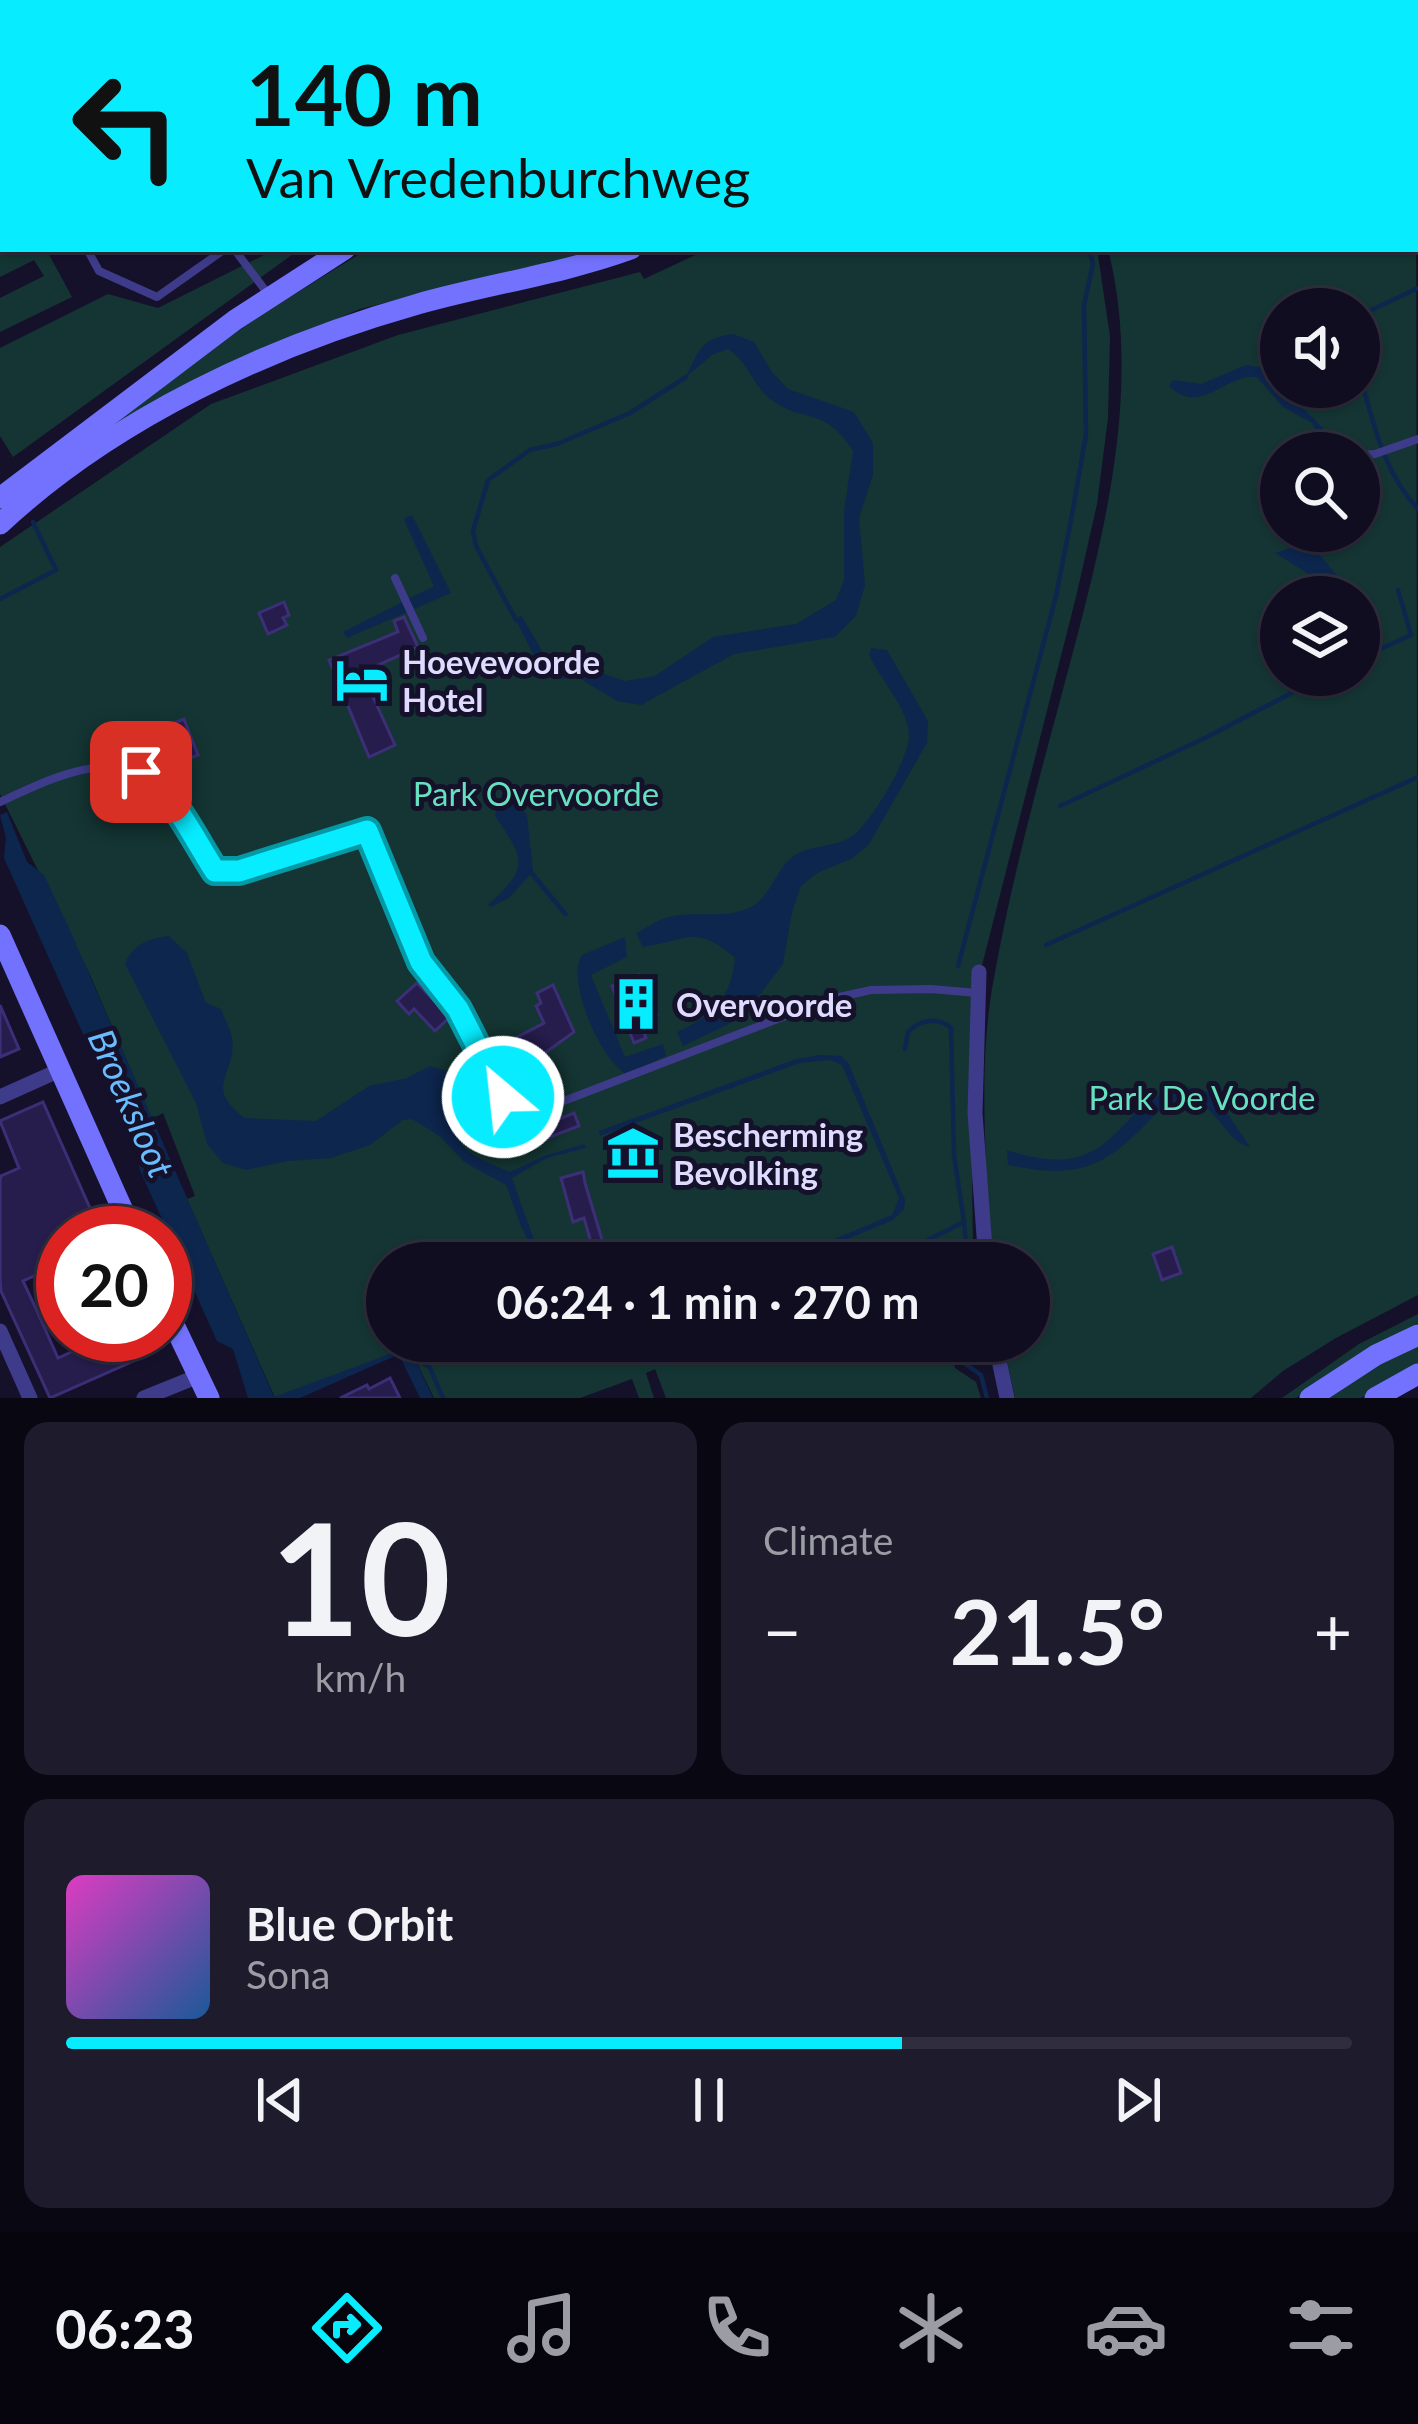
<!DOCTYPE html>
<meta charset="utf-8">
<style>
:root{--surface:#100d20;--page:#1e1b2d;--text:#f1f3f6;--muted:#9c9ca5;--line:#302d3e;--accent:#07ecff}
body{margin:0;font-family:Lato,sans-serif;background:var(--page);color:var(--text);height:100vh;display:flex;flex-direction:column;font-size:45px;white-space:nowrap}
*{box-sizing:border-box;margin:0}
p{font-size:39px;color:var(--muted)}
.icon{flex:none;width:66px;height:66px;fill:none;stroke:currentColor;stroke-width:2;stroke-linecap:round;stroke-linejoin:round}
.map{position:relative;height:1398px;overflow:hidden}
.drawer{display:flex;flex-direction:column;gap:24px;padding:24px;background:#090712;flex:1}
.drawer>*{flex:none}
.top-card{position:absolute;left:0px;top:0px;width:1419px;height:252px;box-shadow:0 3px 9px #0004,0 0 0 3px var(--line);background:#07ecff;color:#111;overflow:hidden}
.fabs{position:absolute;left:1260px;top:288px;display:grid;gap:24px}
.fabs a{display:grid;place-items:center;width:120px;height:120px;border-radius:50%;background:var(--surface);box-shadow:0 3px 9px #0004,0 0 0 3px var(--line);font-size:60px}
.speed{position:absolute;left:36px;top:1206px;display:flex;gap:24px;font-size:60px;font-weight:700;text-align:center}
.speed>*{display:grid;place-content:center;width:156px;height:156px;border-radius:50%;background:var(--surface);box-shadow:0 3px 9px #0004,0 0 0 3px var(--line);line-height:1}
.speed .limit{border:18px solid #d22;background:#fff;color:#111}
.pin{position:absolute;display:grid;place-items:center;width:102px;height:102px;color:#fff;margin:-51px;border-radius:24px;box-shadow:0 6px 18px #0006}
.me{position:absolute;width:132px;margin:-66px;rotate:332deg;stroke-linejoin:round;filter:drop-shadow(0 0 9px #0008)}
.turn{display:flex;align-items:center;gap:42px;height:252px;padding:0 48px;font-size:54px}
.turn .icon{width:156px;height:156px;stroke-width:2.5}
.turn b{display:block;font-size:84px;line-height:102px}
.big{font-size:90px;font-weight:700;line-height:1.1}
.drawer .card{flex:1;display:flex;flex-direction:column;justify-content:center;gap:18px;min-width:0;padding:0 42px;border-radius:24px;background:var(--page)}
.drawer .dial{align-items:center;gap:0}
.dial b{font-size:156px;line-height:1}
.song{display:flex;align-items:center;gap:36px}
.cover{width:144px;height:144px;border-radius:18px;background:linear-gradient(135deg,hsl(310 70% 55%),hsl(210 70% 35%))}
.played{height:12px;border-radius:6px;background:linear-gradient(90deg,var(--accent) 65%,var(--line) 65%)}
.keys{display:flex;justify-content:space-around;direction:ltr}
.heat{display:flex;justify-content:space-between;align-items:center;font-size:66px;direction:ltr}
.drawer .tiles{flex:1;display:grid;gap:24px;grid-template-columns:1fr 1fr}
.card:last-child{grid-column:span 2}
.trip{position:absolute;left:366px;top:1242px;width:684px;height:120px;border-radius:60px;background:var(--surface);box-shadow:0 3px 9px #0004,0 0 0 3px var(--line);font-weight:700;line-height:120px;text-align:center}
.tabs{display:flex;height:192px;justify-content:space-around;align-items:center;background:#06050d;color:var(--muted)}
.tabs .icon{width:84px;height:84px}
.tabs .current{color:var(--accent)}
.tabs b{font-size:54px;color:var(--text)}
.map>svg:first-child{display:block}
.green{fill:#143533;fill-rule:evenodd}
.water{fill:#0d264e}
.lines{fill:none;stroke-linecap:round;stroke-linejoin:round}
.stream{stroke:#0d264e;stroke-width:4.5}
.building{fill:#261d4c;stroke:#3c2f78;stroke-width:3}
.lane{stroke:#3e3c8a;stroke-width:8}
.street{stroke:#3e3c8a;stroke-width:15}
.secondary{stroke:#7372ff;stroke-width:21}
.route-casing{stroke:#0599a6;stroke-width:30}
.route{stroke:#07ecff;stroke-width:21}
.labels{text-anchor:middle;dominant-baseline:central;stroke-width:10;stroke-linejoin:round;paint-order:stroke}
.poi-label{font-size:33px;font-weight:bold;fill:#dfdbff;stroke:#15112b;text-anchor:start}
.park-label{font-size:33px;fill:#65e1bf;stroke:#15112b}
.water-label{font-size:36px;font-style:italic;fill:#69bdff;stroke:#15112b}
</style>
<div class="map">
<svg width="1418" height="1398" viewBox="0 0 1418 1398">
<rect width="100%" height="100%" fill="#15112b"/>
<g class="green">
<path d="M255 0H655L657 3H257Z"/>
<path d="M1416 147 1418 1295 1336 1338 1283 1371 1251 1398H1015L1005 1352 995 1341H1029V1263H387V1341H950L955 1368 976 1382 981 1398H666L655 1369 646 1373 654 1398H639L632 1379 580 1398H434L409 1347 275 1398 187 1199 195 1196 163 1113 152 1119 90 975 0 794V547L211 404 398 335 640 272 644 279 708 249H1097L1110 336 1108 418 1097 504 1076 597 977 985 971 1107 973 1250 989 1243C987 1159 978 1072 992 989 1009 891 1035 793 1061 697 1099 554 1145 396 1108 249H1416ZM1281 309H1359V387H1281ZM1281 453H1359V531H1281ZM1281 597H1359V675H1281Z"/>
<path d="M0 186 3 249H46L72 297 0 332V298L44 276 34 260 0 277Z"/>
<path d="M276 249H300L13 457 0 436V348L108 294 158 308Z"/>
<path d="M368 249H606L360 309 264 350 0 514V509C115 412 239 326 368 249Z"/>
<path d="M1418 1314V1323L1365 1351 1296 1398H1282L1359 1344Z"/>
<path d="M1418 1340V1365L1361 1398H1321Z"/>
</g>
<g class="water">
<path d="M733 334 754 342 772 372 788 389 854 412 873 443V475L859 518 865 585 856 616 835 637 734 654 641 705 617 701 579 678 554 679 541 670 516 620 521 615 551 666 583 667 625 681 655 676 713 637 796 624 836 600 844 580V511L853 451C823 404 805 425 772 400 753 387 748 361 728 349L712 355 686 377C699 350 701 338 733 334Z"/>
<path d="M1246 365 1266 368 1281 377V387H1287C1296 411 1324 418 1329 443H1322L1312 423 1283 407 1257 377C1224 374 1202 417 1169 386L1173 380 1201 384Z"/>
<path d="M412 515 451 593 347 638 343 632 434 586 405 522 404 518Z"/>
<path d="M1302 544 1322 557 1348 590 1330 597 1315 578 1275 553Z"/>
<path d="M871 648 887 650 928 721 927 743 869 844 853 858 817 873 801 886 792 912 783 964 743 1017 683 1046 677 1032C712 1016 731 999 735 958 695 923 687 941 643 947L636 933C647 928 657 920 669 917 695 910 725 920 751 907 770 897 775 872 791 858 808 844 834 848 851 837 870 825 909 759 909 736 909 708 879 679 869 654Z"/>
<path d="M499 800H513L527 815 533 871 569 915 564 916 530 875 509 898 491 907 488 905C529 867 526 861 495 816Z"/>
<path d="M7 812 27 862 44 875 69 928 274 1397 409 1347 433 1398H420L400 1357 395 1356 300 1398H248L233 1349 217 1341 139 1168 144 1145 104 1052 88 1045 4 858 6 838 0 815Z"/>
<path d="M169 936 187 953 206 1003 221 1009C224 1018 230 1028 232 1037 238 1075 201 1085 245 1118L316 1121 369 1086 407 1078 430 1066 454 1073 459 1082C466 1148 439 1142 510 1172L544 1156 584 1144 586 1148 547 1158 512 1178 534 1240 565 1263C526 1263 518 1214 506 1185L464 1162 441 1137 412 1119 403 1120 370 1145 331 1158 288 1161 246 1170 223 1163 207 1144 196 1103 125 964C132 945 149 938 169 936Z"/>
<path d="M625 937 627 957 591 975 625 1057 663 1044 666 1056 627 1074C601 1063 565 978 582 955Z"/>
<path d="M821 1055 841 1056 849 1064 905 1200 904 1209 893 1220 789 1263H777L892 1215 899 1198 842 1065 831 1060 800 1063 600 1136 599 1131 796 1059Z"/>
<path d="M1187 1087 1206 1091 1219 1101 1250 1147C1223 1141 1215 1098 1184 1100 1166 1101 1157 1113 1145 1125 1100 1172 1070 1178 1008 1165L1007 1150C1123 1189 1111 1097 1187 1087Z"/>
</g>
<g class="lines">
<g class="stream">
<path d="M656 0 658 3"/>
<path d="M708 3 714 0"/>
<path d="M1359 316 1418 288"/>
<path d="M1359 373C1374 423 1382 470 1418 509"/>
<path d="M0 599 56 570 33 522"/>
<path d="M516 620 476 546 473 531 488 480 530 450 557 444 630 413 686 377"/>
<path d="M1359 659 1411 635 1398 590"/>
<path d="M1060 806 1203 739 1326 675"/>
<path d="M1046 945 1418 777"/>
<path d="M958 966 1056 596 1071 520 1086 435 1084 305 1093 264 1089 249"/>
<path d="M964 1222 968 1263"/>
<path d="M882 1263 964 1222 954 1155 951 1028C938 1016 920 1020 908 1032L905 1049"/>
<path d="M957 1341 960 1360 981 1375 987 1398"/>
<path d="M657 1352 685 1341"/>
<path d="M412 1355 430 1368 443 1398"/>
</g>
</g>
<g class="building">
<path d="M284 602 289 615 283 618 287 625 268 634 259 613Z"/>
<path d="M404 617 418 647 365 671 372 686 369 688 395 745 369 757 329 660 398 632 394 621Z"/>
<path d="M184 719 198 755 185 760 171 724Z"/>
<path d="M639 975 657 1015 640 1022 646 1038 634 1043 612 986Z"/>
<path d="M417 983 450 1017 435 1031 414 1009 409 1014 397 1001Z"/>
<path d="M553 985 574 1032 542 1055 545 1062 532 1069 526 1057 514 1064 504 1044 544 1023 536 1006 541 1003 537 993Z"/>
<path d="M0 1005 19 1049 0 1057Z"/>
<path d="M43 1102 101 1233H63V1316L43 1272 23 1281 37 1311 58 1358 109 1335H147L154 1352 50 1398 1 1291 0 1279V1181L1 1176 19 1168 0 1121Z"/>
<path d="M574 1113 579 1126 542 1140 537 1128Z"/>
<path d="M628 1140 640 1157 623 1169 611 1151Z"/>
<path d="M583 1172 585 1183 609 1263H597L584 1218 573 1222 561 1178Z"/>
<path d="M715 1243 724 1263H667Z"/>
<path d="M1172 1247 1181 1273 1162 1280 1153 1254Z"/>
<path d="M390 1378 400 1398H340L367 1385 369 1389Z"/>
</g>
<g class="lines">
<g class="lane">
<path d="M0 0 3 6"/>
<path d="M112 3 115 0"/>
<path d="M0 79 3 77"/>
<path d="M0 85 3 90"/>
<path d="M87 249 99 271 157 297 225 249"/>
<path d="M234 249 268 294"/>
<path d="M1359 455 1375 454 1418 439"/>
<path d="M395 578 423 638"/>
<path d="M0 802C61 774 130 738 177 806 191 826 202 850 215 871H239L367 831 377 862 426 970 458 1009 503 1097 518 1109 535 1112 830 999 871 990 931 989 977 993"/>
</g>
<g class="street">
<path d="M1413 3 1415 0"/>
<path d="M1416 87H1418"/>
<path d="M979 972 975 1113 986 1263"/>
<path d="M0 1097 60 1070"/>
<path d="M0 1331 30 1398"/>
<path d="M995 1341 1007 1398"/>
<path d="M144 1398 196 1377"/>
</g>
<g class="secondary">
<path d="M985 0 987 3"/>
<path d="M1010 0 1012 3"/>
<path d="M822 3 828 0"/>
<path d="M1152 3 1158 0"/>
<path d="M0 498 235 320 345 249"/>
<path d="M0 524C114 418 269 346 418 304 489 284 562 274 631 249"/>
<path d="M0 935 133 1233"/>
<path d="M165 1306 209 1398"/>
<path d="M1310 1398 1376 1355 1418 1335"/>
<path d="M1375 1398 1418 1374"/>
</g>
</g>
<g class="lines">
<g class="route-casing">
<path id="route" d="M141 772C177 799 191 834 215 871H239L367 831 421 962 458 1009 503 1097"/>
</g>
<use href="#route" class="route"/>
</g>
<defs>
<g id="hotel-bare" transform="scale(4.14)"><path d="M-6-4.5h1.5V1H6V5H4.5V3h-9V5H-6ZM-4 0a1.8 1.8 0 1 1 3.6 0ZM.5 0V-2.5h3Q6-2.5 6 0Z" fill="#07ecff" stroke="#15112b" stroke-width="2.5" paint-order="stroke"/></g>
<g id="building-bare" transform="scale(4.14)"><path d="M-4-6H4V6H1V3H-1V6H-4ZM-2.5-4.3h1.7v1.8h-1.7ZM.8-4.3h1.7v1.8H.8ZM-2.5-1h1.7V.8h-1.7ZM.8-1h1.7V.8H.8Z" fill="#07ecff" stroke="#15112b" stroke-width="2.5" paint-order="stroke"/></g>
<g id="museum-bare" transform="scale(4.14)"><path d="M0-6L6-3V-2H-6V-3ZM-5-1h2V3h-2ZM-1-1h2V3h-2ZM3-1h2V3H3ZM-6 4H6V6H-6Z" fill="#07ecff" stroke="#15112b" stroke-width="2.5" paint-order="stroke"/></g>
</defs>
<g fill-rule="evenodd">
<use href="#hotel-bare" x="362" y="680"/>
<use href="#building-bare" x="636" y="1004"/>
<use href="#museum-bare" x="633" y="1153"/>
</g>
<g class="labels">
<g class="poi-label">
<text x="402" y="661">Hoevevoorde<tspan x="402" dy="38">Hotel</tspan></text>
<text x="676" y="1004">Overvoorde</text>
<text x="673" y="1134">Bescherming<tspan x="673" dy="38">Bevolking</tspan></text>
</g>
<g class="park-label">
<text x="536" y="793">Park Overvoorde</text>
<text x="1202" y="1097">Park De Voorde</text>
</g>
<g class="water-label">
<text transform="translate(132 1103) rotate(66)">Broeksloot</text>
</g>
</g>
</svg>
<div class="fabs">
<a><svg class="icon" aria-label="sound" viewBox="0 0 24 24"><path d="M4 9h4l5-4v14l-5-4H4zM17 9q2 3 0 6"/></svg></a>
<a><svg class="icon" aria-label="search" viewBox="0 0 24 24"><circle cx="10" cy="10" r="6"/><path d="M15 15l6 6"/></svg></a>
<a><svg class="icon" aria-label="layers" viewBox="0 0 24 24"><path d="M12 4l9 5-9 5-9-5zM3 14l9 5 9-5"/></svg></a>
</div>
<div class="speed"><div class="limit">20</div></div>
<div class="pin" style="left:141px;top:772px;background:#d93025"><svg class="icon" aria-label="arrive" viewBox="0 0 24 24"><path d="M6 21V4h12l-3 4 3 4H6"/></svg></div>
<svg class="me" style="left:503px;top:1097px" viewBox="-20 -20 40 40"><circle r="17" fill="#07ecff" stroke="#fff" stroke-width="3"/><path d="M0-11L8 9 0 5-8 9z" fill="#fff"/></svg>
<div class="trip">06:24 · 1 min · 270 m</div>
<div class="top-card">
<div class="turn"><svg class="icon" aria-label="left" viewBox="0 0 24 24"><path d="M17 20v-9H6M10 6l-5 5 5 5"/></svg><div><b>140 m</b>Van Vredenburchweg</div></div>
</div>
</div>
<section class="drawer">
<div class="tiles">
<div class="card dial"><b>10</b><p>km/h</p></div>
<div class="card"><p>Climate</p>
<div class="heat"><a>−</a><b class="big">21.5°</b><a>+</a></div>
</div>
<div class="card">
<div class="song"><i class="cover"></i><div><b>Blue Orbit</b><p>Sona</p></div></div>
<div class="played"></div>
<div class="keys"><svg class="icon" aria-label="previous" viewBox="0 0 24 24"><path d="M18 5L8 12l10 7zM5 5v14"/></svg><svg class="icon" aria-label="pause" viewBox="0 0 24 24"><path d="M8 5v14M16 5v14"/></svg><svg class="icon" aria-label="next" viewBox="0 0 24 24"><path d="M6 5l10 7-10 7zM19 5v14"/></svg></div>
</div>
</div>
</section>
<nav class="tabs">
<b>06:23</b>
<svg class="icon current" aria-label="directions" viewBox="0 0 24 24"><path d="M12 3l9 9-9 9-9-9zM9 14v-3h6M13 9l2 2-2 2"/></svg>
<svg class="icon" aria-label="music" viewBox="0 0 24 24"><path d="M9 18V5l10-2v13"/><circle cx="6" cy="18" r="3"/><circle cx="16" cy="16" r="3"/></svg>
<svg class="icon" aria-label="phone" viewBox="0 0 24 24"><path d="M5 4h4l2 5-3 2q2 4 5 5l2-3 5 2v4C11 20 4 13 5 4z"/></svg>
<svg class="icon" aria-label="climate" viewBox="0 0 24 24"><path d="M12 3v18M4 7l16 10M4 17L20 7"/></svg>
<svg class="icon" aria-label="car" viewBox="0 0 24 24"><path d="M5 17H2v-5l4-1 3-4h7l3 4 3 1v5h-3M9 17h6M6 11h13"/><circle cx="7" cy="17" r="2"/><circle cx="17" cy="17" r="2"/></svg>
<svg class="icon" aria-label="filters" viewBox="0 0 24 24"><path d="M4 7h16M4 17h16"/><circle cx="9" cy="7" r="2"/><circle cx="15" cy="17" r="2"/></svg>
</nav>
